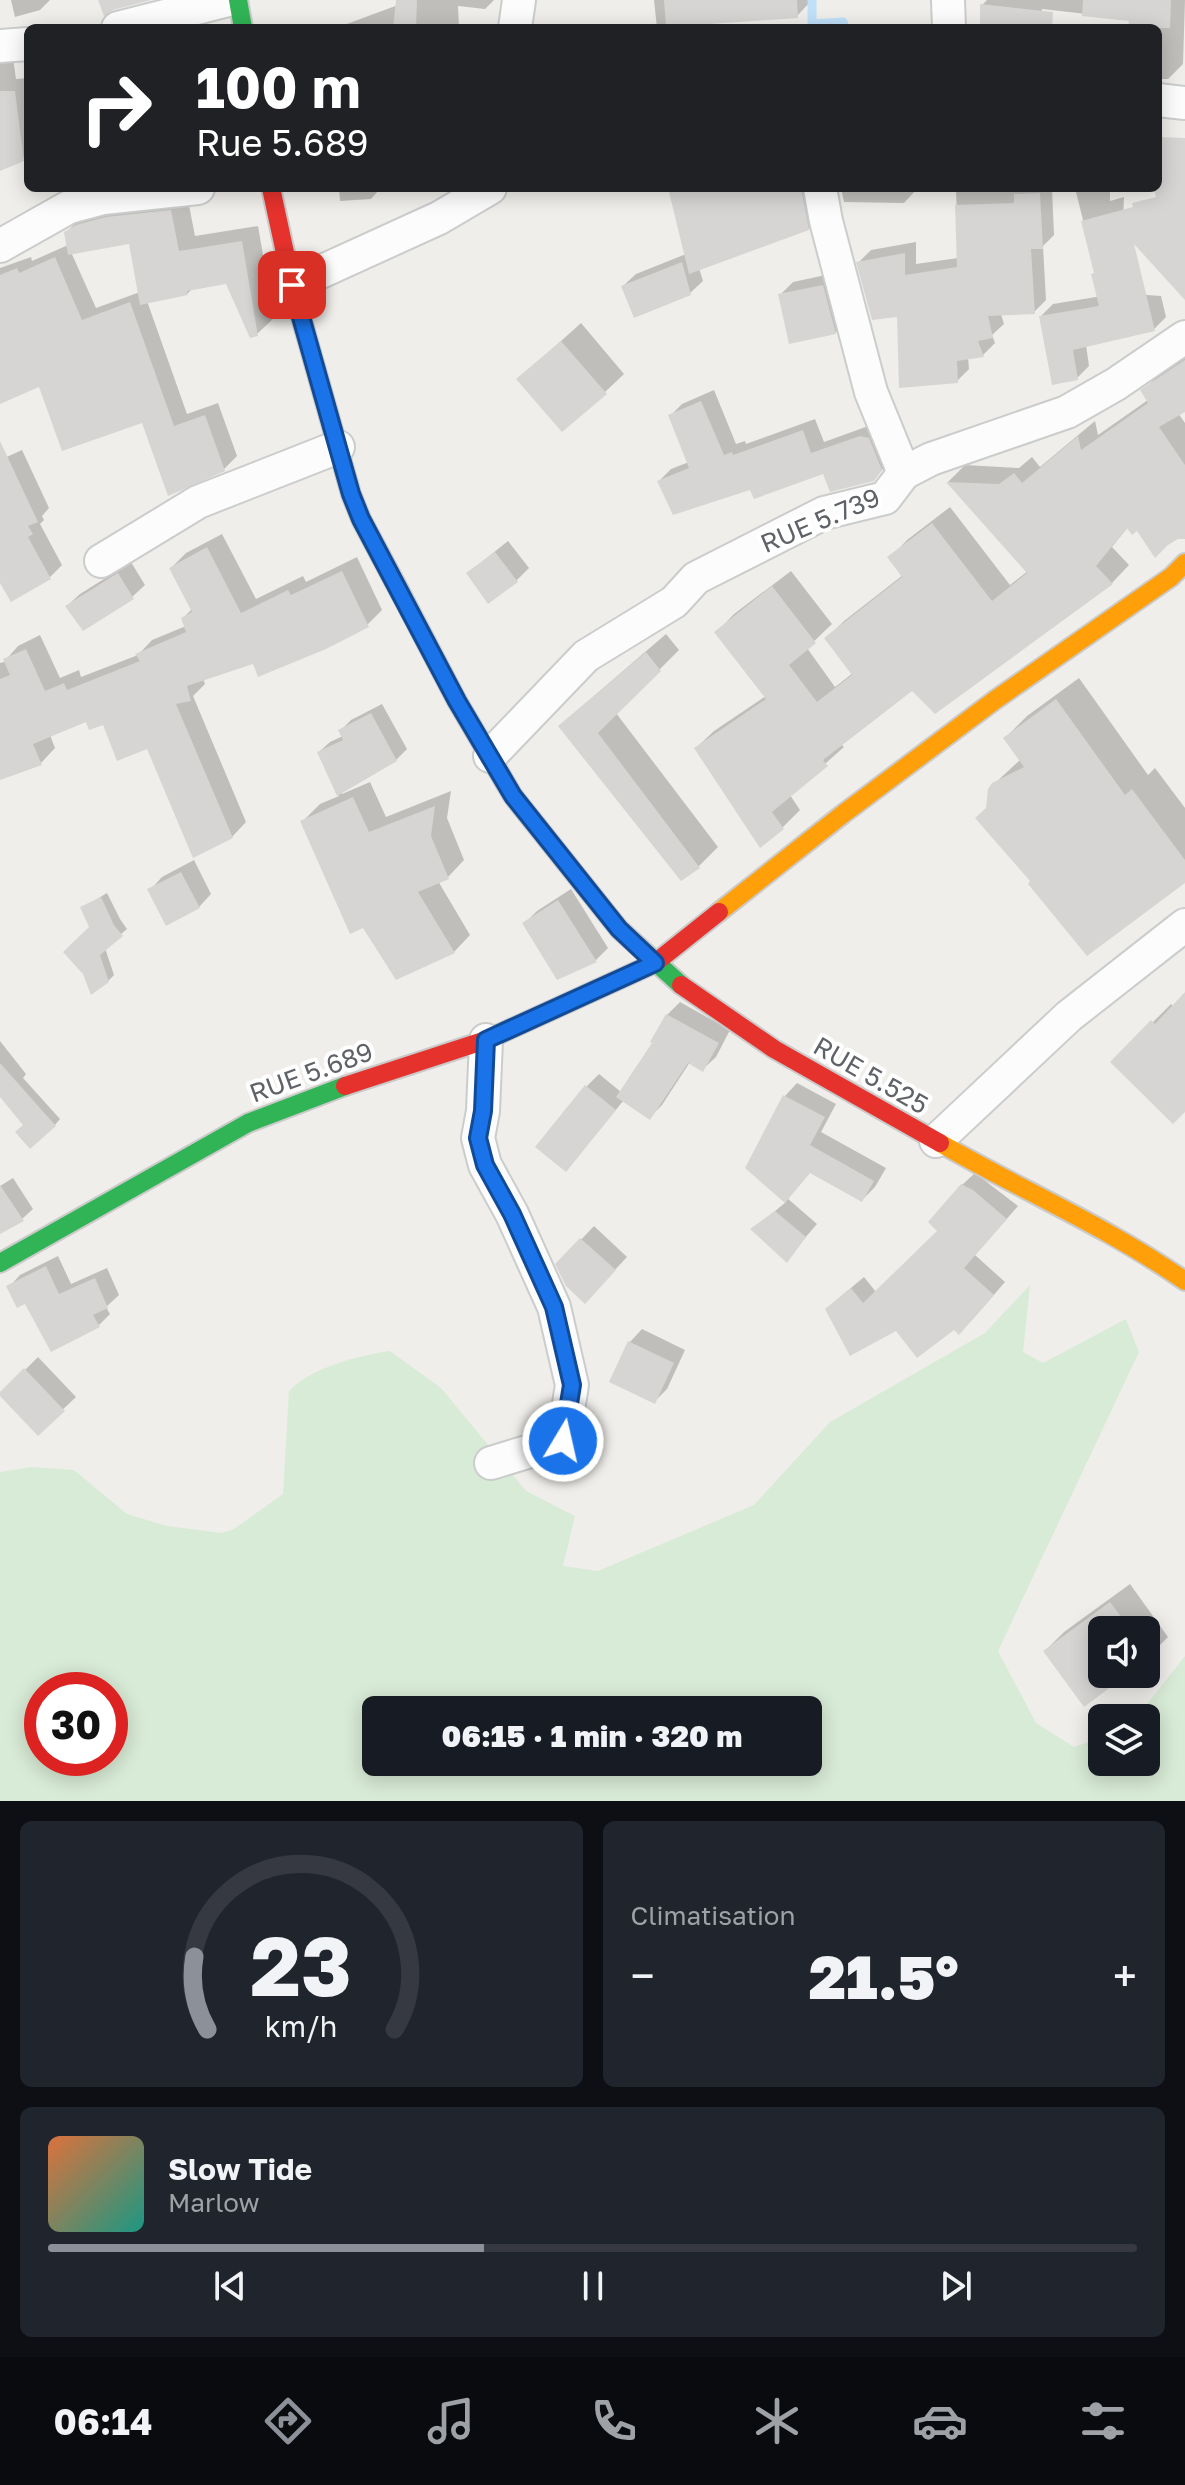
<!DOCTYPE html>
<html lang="fr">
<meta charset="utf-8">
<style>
:root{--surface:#171b24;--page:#20242c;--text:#f1f3f6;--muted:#9ea1a6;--line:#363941;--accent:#8c9099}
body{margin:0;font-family:"Golos Text",sans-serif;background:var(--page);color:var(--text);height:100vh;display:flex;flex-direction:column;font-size:30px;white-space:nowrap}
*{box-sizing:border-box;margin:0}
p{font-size:26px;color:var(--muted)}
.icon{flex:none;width:44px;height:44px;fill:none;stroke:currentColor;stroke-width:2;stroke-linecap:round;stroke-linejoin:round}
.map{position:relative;height:1801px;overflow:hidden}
.panel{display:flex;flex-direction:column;gap:20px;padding:20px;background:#0d0f14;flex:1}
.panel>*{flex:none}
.banner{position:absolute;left:24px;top:24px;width:1138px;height:168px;border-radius:12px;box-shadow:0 4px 20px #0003;background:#202124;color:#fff;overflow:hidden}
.fabs{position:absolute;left:1088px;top:1616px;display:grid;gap:16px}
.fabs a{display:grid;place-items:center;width:72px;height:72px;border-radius:12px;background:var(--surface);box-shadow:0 4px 20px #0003;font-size:40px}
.speed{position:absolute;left:24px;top:1672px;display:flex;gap:16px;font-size:40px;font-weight:700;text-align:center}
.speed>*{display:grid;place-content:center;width:104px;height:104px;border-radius:50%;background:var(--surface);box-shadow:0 4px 20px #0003;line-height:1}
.speed .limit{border:12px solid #d22;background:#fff;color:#111}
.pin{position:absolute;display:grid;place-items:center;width:68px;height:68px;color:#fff;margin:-34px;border-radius:16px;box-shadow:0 4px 12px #0006}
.me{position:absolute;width:88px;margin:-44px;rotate:9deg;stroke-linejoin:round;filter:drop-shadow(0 0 6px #0008)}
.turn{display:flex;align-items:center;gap:28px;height:168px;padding:0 40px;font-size:36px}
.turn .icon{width:104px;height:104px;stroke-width:2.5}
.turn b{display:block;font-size:56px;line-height:68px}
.big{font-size:60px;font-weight:800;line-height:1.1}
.panel .card{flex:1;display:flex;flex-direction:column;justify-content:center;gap:12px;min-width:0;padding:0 28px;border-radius:12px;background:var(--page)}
.panel .dial{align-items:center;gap:0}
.dial svg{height:208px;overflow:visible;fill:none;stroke:var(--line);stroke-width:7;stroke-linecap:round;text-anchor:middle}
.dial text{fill:var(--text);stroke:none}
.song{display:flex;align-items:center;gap:24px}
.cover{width:96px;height:96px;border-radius:12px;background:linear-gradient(135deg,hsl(20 70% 55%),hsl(170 70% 35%))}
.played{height:8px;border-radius:4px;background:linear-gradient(90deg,var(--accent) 40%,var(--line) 40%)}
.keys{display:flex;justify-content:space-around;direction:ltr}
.heat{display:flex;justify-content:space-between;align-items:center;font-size:44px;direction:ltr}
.panel .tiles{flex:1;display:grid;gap:20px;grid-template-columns:1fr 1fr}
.card:last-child{grid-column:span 2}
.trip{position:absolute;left:362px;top:1696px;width:460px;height:80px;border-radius:12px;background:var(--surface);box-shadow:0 4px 20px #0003;font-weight:800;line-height:80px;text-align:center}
.dock{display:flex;height:128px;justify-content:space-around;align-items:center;background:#090b0e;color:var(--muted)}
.dock .icon{width:56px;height:56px}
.dock .on{color:var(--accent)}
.dock b{font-size:36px;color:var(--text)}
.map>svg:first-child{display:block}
.green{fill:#d8ebd6;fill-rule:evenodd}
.shadow{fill:#0003;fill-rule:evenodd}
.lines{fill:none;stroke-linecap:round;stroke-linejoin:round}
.stream{stroke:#bfe0f9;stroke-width:9}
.building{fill:#d6d5d3}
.street-casing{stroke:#cbcccc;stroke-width:36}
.fast-casing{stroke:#cacacb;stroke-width:22}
.slow-casing{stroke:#cacacb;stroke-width:22}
.jam-casing{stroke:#cacacb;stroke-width:22}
.street{stroke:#fdfcfc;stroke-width:32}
.fast{stroke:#30b455;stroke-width:18}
.slow{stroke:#ff9f0a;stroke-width:18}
.jam{stroke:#e5322d;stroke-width:18}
.route-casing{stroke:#114b97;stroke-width:20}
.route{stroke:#1a73e8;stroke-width:14}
.labels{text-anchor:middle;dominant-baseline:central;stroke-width:8;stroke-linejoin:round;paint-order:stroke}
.street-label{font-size:26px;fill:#5f6368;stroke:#fff}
</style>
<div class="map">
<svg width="1185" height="1801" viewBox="0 0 1185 1801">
<rect width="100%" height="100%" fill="#efeeea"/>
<path class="green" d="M1030 1285 1023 1352 1043 1363 1126 1319 1139 1352 998 1651 1036 1723 1074 1747 1102 1737V1762H1146V1718H1136L1185 1656V1801H0V1472L31 1467 74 1470 127 1514 167 1526 222 1533 234 1529 283 1494 289 1391C311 1368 359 1355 390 1351L441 1388 526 1491 575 1516 563 1566 598 1571 754 1505 830 1422 985 1333ZM42 1690H110V1758H42ZM376 1710H808V1762H376Z"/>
<g class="shadow">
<path d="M11 0H50L40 10 15 17Z"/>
<path d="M398 0H494L485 9 458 6 459 28H336L398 5Z"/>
<path d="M654 0H812L797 16 691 23 687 28H657Z"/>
<path d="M987 0H1185L1183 64 1168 79H1158V28H1130L1131 19 1042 9 1040 28H982V5Z"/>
<path d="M13 58 16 79 28 78V156L0 168V59Z"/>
<path d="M339 188H393L378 191 371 199 340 201Z"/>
<path d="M670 188H814L820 217 808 229 699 268 703 281 690 293 623 286 636 274 686 254Z"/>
<path d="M841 188H916V190L904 203 844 202Z"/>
<path d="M956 188H1052L1054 235 1043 246 1046 300 1034 312 1001 314 1004 324 992 335 995 343 983 355 968 357 969 369 957 381 859 262 871 250 916 242V264L958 258Z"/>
<path d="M1075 188H1110V201L1124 197 1120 293 1161 296 1166 317 1154 329 1086 345 1089 366 1077 378 1041 316 1053 304 1102 296Z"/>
<path d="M187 195 195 236 258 226 274 318 257 334 228 282 193 288 187 294 147 301 187 414 218 403 237 456 224 469 143 421 40 384 0 342V268L31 257 32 261 68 245 66 233 82 216ZM131 242 140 292 96 308 71 252Z"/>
<path d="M835 273 848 320 835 333 781 294 793 282Z"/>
<path d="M581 323 624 374 605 392 519 379Z"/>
<path d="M1185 356V409L1178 413 1185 423V537L1128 527 1112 547 1129 565 1112 583 935 711 912 688 841 744 844 747 790 795 800 810 782 828 696 748 714 731 766 696 717 632 734 614 791 571 832 624 807 648 835 687 853 673 826 639 844 621 903 575 890 558 907 540 950 507 1010 585 1028 571 948 482 965 465 1019 468 1032 457 1040 467 1095 421 1098 435 1148 400 1143 391 1160 373Z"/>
<path d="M714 390 736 444 745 441 746 444 815 419 824 442 874 424 886 466 873 479 825 471 752 487 659 481 671 469 689 462 670 416 682 404Z"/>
<path d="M22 450 49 508 42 516 44 520 40 524 62 565 50 577 0 579V460Z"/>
<path d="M222 534 256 599 303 576 306 582 357 557 382 610 367 625 203 678 205 684 193 696 246 822 232 837 148 747 104 722 87 719 50 735 55 748 41 763 0 779V663L4 662 18 646 40 635 60 678 79 670 81 677 138 655 152 640 186 626 183 618 192 609 171 568 186 553Z"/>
<path d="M508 541 529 568 516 581 468 573Z"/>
<path d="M131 562 145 585 132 597 67 606 80 594Z"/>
<path d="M666 634 679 650 616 713 718 847 699 866 681 878 580 708Z"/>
<path d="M1079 678 1148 775 1155 768 1185 808V880L1033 881 989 807 994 784 1021 759 1005 738 1027 716Z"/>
<path d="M382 704 407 749 396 760 341 792 342 794 370 782 386 817 451 791 447 818 464 860 448 877 438 881 470 935 454 952 303 821 320 804 339 796 319 752 330 742 343 736 340 731 351 720Z"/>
<path d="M194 860 211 894 199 907 150 890 162 877Z"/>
<path d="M571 889 608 948 596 960 524 924 537 911Z"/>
<path d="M107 893 120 919 127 929 105 948 114 975 108 981 85 973 92 927 82 908Z"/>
<path d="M1185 995V1109L1113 1062 1171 1004 1174 1007Z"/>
<path d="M680 1002 730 1030 716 1057 703 1069 690 1062 662 1105 650 1117 624 1100 566 1170 587 1086 599 1074 621 1092 655 1043 667 1015Z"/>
<path d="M0 1041 26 1074 23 1078 60 1119 55 1125 26 1124 0 1093Z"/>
<path d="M797 1083 836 1104 821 1132 886 1168 875 1187 862 1200 811 1171 787 1198 817 1224 786 1260 753 1229 786 1202 747 1168 785 1096Z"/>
<path d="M975 1173 1018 1206 975 1255 1005 1282 972 1320 954 1328H897L840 1297 864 1277 876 1292 940 1230 962 1185Z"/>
<path d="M13 1178 33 1209 22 1219 0 1232V1186Z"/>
<path d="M594 1226 627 1257 597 1289 558 1264Z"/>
<path d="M58 1256 71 1284 107 1268 119 1295 106 1307 110 1314 99 1325 26 1301 9 1287 20 1275Z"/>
<path d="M642 1329 685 1350 667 1389 654 1402 611 1381 630 1342Z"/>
<path d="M38 1357 76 1397 38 1433 1 1394Z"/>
<path d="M1130 1584 1168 1637 1146 1659V1630H1102V1674H1125L1084 1704 1045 1651 1064 1632Z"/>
</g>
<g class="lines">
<path class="stream" d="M812 0V24L843 22 845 28"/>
</g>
<g class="building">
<path d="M98 0H151L113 10 104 16Z"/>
<path d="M396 0H417L416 28H393Z"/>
<path d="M664 0H797L798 18 666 27Z"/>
<path d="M1083 0H1171L1170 28H1128L1129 21 1082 16Z"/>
<path d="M980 4 1053 12 1052 28H980Z"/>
<path d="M0 91H15L24 161 0 171Z"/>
<path d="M1160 137 1185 138V300L1134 244 1155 331 1073 350 1078 380 1052 385 1039 316 1099 306 1091 274 1094 273 1081 221 1133 207 1132 203 1156 197 1154 189 1158 190Z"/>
<path d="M668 188H801L809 230 689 274Z"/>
<path d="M1040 193 1043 249H1031L1035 314 988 316 993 338 978 341 984 357 957 361 958 383 899 388 897 317 872 320 856 262 905 253V275L957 267 955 205 1014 203V194Z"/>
<path d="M171 210 179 251 242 241 258 336 250 338 226 284 187 291 188 295 140 305 129 244 68 255 64 232 76 225 106 217Z"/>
<path d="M55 257 82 320 130 302 174 426 205 415 225 471 168 496 142 423 62 451 39 387 0 404V275L17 268 19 273Z"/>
<path d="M682 262 691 295 634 318 621 286Z"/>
<path d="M823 285 836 334 789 344 778 294Z"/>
<path d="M561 341 607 394 562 432 516 379Z"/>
<path d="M1185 360V412L1159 427 1185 465V539H1178L1168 545 1155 558 1137 531 1132 535 1127 528 1096 566 1113 584 935 714 912 691 823 760 828 766 772 812 784 829 760 848 694 748 766 699 714 632 772 586 816 643 789 665 817 702 852 675 824 638 902 577 887 557 932 523 992 601 1027 573 946 482 999 484 1014 473 1022 483 1078 436 1081 450 1148 403 1140 390Z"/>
<path d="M701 401 724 455 732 452 733 455 803 430 811 453 860 436 869 438 882 470 874 481 830 492 823 474 754 499 750 490 673 515 657 481 689 468 668 415Z"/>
<path d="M0 441 38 522 28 526 33 534 28 537 51 579 11 602 0 583Z"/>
<path d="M207 547 241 613 288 590 291 595 342 571 369 627 326 649 258 677 253 664 187 686 191 701 176 704 233 838 193 858 147 749 117 761 103 725 89 730 86 722 33 744 42 765 0 780V679L10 675 3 659 26 649 45 691 64 683 67 690 140 661 135 654 186 632 181 618 192 612 169 568Z"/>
<path d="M495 552 518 582 488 604 466 573Z"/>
<path d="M118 573 134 599 83 631 65 606Z"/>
<path d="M646 652 661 671 598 733 700 868 681 881 558 726Z"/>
<path d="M1056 699 1125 795 1132 789 1185 860V883L1087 956 1028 884 1030 881 975 818 986 808 988 789 992 783 1024 767 1003 738Z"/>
<path d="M371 713 397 761 337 796 317 752 343 740 338 730Z"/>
<path d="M353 797 369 832 435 806 431 836 449 879 418 892 455 953 396 980 363 928 350 934 300 821Z"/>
<path d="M181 872 200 908 166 926 147 889Z"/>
<path d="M101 897 114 925 123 936 100 955 109 982 91 995 83 974 63 952 89 927 80 907Z"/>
<path d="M558 900 597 962 557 980 522 923Z"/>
<path d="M1185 992V1112L1173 1124 1110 1062 1151 1020 1155 1024Z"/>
<path d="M666 1014 719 1043 703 1072 688 1063 650 1120 616 1097 652 1043 650 1042Z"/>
<path d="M0 1063 56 1126 30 1149 15 1132 23 1125 0 1097Z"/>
<path d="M585 1085 616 1110 566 1172 535 1147Z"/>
<path d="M783 1095 825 1117 810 1145 874 1181 862 1202 810 1173 785 1203 745 1168Z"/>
<path d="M961 1184 973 1190 1007 1219 964 1268 994 1295 959 1335 954 1330 917 1358 896 1331 850 1356 825 1309 851 1288 863 1303 937 1231 928 1222Z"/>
<path d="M0 1185 24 1221 0 1234Z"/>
<path d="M775 1211 806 1237 787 1263 750 1229Z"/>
<path d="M580 1238 616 1270 585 1304 566 1286 555 1264Z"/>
<path d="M46 1266 59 1294 95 1278 108 1308 93 1315 100 1327 51 1352 25 1304 17 1308 6 1286Z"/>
<path d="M628 1341 674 1363 655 1404 609 1382Z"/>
<path d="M24 1368 65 1411 38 1436 0 1396V1392Z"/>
<path d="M1110 1602 1131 1630H1102V1674H1128L1084 1707 1043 1651Z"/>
</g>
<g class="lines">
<g class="street-casing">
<g id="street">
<path d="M948 0 949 28"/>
<path d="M118 28 228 0"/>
<path d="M515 28 519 0"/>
<path d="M0 46 28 44"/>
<path d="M1158 100 1185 103"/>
<path d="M820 188 826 221 871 392 904 473"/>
<path d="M0 246 69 207 103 198 198 188"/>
<path d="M292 285 439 218 490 188"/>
<path d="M101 561 198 502 338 447"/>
<path d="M490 756 586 656 674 602 696 578 824 513 885 498 904 473 931 459 1067 412 1116 384 1185 337"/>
<path d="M486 1040 483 1111 478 1138 485 1165 512 1214 554 1307 572 1385 563 1441 491 1463"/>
<path d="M936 1141 1069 1016 1185 925"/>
</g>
</g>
<g class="fast-casing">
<g id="fast">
<path d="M238 0 243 28"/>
<path d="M400 592 457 701 513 796 619 929 681 985"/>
<path d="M0 1263 248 1123 345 1086"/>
</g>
</g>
<g class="slow-casing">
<g id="slow">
<path d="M719 912 843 814 995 700 1171 577 1185 563"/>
<path d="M940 1143C1021 1190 1108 1227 1185 1281"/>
</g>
</g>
<g class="jam-casing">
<g id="jam">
<path d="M271 188 292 285 351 494 361 519 400 592"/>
<path d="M681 985 774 1049 940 1143"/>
<path d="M345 1086 486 1040 655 963 719 912"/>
</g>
</g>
<use href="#street" class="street"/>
<use href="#fast" class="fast"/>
<use href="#slow" class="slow"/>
<use href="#jam" class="jam"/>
</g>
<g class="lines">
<g class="route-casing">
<path id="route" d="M292 285 351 494 361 519 457 701 513 796 619 929 655 963 486 1040 483 1111 478 1138 485 1165 512 1214 554 1307 572 1385 563 1441"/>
</g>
<use href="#route" class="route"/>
</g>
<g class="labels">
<g class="street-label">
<text transform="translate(820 520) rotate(-23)">RUE 5.739</text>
<text transform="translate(311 1072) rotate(-20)">RUE 5.689</text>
<text transform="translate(871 1075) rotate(30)">RUE 5.525</text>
</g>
</g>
</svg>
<div class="fabs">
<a><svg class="icon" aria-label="sound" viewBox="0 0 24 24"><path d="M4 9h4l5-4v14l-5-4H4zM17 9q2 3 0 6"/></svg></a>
<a><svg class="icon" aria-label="layers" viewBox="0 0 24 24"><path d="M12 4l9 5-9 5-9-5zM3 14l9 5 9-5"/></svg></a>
</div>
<div class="speed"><div class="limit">30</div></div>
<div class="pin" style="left:292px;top:285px;background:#d93025"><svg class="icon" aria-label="arrive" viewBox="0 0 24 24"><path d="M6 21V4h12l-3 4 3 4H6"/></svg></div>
<svg class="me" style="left:563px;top:1441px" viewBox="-20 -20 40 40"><circle r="17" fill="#1a73e8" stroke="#fff" stroke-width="3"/><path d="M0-11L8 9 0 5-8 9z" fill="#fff"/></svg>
<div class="trip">06:15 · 1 min · 320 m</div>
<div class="banner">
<div class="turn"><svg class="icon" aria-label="right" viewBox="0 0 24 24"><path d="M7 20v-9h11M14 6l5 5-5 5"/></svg><div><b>100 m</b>Rue 5.689</div></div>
</div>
</div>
<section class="panel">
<div class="tiles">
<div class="card dial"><svg viewBox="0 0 100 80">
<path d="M14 69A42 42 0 1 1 86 69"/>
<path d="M14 69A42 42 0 0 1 9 41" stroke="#8c9099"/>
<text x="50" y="56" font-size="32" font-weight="700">23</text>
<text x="50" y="72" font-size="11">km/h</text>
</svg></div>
<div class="card"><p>Climatisation</p>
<div class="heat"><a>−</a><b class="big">21.5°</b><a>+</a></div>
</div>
<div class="card">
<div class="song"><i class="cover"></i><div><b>Slow Tide</b><p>Marlow</p></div></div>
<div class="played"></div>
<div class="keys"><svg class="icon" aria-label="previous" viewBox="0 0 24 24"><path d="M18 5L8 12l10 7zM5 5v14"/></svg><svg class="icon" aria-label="pause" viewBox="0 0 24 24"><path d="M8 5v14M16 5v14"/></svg><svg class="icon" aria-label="next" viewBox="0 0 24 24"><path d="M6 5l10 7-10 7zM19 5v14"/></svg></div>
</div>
</div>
</section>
<nav class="dock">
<b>06:14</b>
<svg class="icon on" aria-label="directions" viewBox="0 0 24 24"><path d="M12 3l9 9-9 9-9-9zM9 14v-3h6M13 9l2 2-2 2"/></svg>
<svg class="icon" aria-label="music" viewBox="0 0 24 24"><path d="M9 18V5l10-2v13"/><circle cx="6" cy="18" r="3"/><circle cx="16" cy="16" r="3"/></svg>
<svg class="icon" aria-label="phone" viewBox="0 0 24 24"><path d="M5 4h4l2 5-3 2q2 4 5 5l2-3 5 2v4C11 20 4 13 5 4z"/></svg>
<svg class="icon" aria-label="climate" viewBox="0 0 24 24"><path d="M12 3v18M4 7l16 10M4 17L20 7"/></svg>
<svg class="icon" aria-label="car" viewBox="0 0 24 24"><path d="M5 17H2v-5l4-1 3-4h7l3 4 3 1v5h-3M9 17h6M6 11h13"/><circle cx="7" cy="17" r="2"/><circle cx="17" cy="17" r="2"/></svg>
<svg class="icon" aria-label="filters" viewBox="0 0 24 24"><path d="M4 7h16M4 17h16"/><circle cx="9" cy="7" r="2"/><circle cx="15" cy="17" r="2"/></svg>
</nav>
